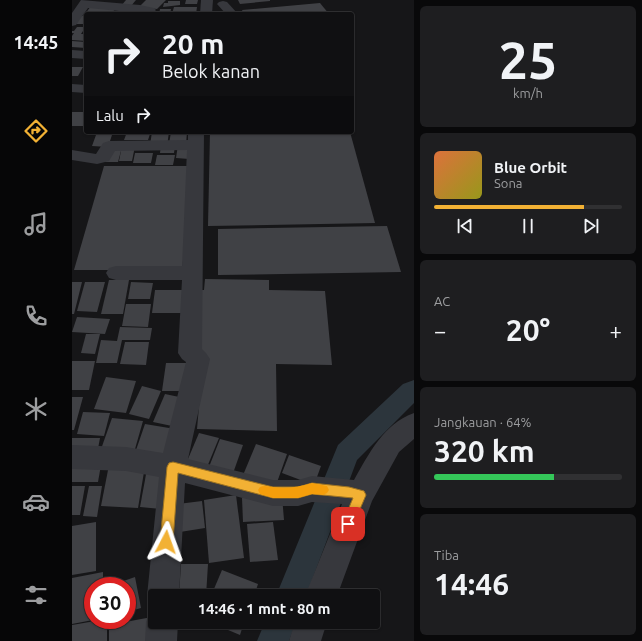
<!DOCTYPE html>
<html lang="id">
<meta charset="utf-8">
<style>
:root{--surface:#101012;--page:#1e1e20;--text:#f1f3f6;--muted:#9c9d9f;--line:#303032;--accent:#f2b134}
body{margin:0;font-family:Ubuntu,sans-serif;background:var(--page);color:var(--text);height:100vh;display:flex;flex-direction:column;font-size:15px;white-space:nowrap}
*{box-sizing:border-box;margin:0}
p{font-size:13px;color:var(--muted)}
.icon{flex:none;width:22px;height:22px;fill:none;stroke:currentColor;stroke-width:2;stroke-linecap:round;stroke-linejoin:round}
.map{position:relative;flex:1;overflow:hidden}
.drawer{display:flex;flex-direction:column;gap:6px;padding:6px;background:#09090a;width:228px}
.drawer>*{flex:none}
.guide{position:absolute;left:12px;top:12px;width:270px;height:122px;border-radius:4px;box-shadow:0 1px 3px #0004,0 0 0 1px var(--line);background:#101012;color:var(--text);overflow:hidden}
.speed{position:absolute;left:12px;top:577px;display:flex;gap:8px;font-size:20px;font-weight:700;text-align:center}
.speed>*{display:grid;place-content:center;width:52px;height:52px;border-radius:50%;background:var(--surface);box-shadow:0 1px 3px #0004,0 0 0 1px var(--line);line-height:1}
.speed .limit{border:6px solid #d22;background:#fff;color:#111}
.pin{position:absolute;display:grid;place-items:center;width:34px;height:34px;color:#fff;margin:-17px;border-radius:8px;box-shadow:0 2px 6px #0006}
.me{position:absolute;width:44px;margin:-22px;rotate:4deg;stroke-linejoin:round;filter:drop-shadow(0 0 3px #0008)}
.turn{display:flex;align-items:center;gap:14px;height:84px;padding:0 12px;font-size:18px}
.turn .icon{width:52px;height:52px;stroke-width:2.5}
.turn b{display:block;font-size:28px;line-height:34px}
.then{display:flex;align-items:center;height:38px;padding:0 12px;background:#0003;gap:8px;font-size:15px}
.big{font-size:30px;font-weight:700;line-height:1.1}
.drawer .widget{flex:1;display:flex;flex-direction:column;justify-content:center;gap:6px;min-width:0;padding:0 14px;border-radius:6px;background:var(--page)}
.drawer .dial{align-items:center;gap:0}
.dial b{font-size:52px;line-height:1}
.song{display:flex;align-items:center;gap:12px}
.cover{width:48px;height:48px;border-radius:6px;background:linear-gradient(135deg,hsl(20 70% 55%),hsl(60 70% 35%))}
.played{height:4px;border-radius:2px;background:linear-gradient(90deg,var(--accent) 80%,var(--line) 80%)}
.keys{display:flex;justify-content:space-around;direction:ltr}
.heat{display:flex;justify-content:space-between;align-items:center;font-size:22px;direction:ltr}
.charge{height:6px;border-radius:3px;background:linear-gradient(90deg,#34c759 64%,var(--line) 0)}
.trip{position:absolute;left:76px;top:589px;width:232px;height:40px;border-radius:4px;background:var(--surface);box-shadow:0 1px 3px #0004,0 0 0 1px var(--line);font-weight:700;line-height:40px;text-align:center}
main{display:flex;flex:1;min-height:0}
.dock{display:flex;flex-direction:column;width:72px;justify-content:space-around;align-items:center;background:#060607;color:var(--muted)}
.dock .icon{width:28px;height:28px}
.dock .on{color:var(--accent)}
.dock b{font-size:18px;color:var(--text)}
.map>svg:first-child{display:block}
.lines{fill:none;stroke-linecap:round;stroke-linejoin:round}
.canal{fill:#2c353c;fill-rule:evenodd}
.building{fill:#404145}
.minor{fill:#37383d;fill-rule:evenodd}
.route{fill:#f2b134;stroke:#9d7322}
.slow{fill:#f59e0b}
</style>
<main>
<nav class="dock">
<b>14:45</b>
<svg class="icon on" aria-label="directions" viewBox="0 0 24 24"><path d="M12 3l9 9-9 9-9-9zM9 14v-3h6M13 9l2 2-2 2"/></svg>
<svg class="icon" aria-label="music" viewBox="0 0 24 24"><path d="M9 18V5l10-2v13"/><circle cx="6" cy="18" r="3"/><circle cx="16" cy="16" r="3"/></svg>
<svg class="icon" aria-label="phone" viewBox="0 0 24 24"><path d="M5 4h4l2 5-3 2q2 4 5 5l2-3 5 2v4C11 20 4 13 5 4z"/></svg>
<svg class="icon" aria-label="climate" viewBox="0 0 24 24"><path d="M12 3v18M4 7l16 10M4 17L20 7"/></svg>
<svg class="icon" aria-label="car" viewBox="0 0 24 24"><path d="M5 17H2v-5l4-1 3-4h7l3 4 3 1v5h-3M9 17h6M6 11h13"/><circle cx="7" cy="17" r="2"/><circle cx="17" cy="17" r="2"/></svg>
<svg class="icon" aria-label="filters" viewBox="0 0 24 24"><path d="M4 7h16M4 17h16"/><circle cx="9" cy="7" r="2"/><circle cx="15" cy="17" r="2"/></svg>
</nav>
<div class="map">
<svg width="342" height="641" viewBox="0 0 342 641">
<rect width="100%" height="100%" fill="#161618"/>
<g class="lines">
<g class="canal">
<path d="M342 380V403L285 460 234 596H204L266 445 331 384Z"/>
<path d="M193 622H224L217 641H185Z"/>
</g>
</g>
<g class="building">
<path d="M54 0H64L59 6H49Z"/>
<path d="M74 0H94L85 9 67 7Z"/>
<path d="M114 0H126L125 4H113Z"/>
<path d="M166 0H198V1L168 4Z"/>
<path d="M96 1H108V5L91 7 92 3H96Z"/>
<path d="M248 3 257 14H172L170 10Z"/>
<path d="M19 6 45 7 39 14H13Z"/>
<path d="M102 7H125L124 14H100Z"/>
<path d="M88 9H99L98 14H87Z"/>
<path d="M9 16H14V24H4Z"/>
<path d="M5 27H14V31H11L9 34H14V41L0 40V36L2 33H0V31H2Z"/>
<path d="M0 41 14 42V48L0 47Z"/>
<path d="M0 67H11L6 76H0Z"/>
<rect x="0" y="112" width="14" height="14"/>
<path d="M36 132H52L51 135H37H40L36 147 20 146 24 135H35Z"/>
<path d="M55 132H76V134H78L76 140H52Z"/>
<path d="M80 132H97L95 146H103L102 153H88L89 145H78Z"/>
<path d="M99 132H115L114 144H97Z"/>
<path d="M138 132H278L303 223 136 226Z"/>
<path d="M106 145H119L117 159 104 158Z"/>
<path d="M50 146H63L60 161H47Z"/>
<path d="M37 147H50L46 162H33Z"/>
<path d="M63 153H81L79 163H61Z"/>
<path d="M85 155H103L101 165H83Z"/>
<path d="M32 166H121L110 270H2Z"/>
<path d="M315 226 329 272 146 275V229Z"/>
<path d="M133 279 197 280V290L253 291 260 365 204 364 205 431 125 429 131 361 120 352 126 290H132Z"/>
<path d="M37 280H57L51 314H29Z"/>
<path d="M0 282H10L2 314H0Z"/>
<path d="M13 282H33L25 312 5 311Z"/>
<path d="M59 282 81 283 78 299H56Z"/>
<path d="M83 290H112L109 313H80Z"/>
<path d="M54 304H79L76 327 50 326Z"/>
<path d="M5 317 38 319 33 334 0 332Z"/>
<path d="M48 327 80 328 78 340H50L45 363H24L29 340 45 341Z"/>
<path d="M14 334H28L23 354 9 353Z"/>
<path d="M53 342H77L74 365 48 364Z"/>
<path d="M0 361H23L17 390H0Z"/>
<path d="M94 363H117L114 391H90Z"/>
<path d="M34 377 64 381 54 413 22 409Z"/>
<path d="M70 386 89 391 77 419 57 414Z"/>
<path d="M93 394 112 398 100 426 81 422Z"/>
<path d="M0 397H11L2 430H0Z"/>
<path d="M11 412 38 413 32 436 5 434Z"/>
<path d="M40 418 71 421 61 456 28 452Z"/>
<path d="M73 424 103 429 95 465 63 453Z"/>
<path d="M127 433 147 438 133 472 113 466Z"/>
<path d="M0 438H28L25 454 0 453Z"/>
<path d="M148 439 171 445 159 479 135 472Z"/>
<path d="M184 444 215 454 202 491 169 480Z"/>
<path d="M217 455 249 466 242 485 210 473Z"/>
<path d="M0 465H29L26 482H0Z"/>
<path d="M37 465 73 466 66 508 29 506Z"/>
<path d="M75 469H95L89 509 68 507Z"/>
<path d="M0 486H13L8 515H0Z"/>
<path d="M17 486H30L25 517 11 516Z"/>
<path d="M164 495 172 558 137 563 132 500Z"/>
<path d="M210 496 212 520 171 522 170 498Z"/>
<path d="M130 501 133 528 108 532 106 504Z"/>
<path d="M24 522V571L0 575V526Z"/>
<path d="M201 522 206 560 178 562 175 524Z"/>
<path d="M109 564H136L134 596H107Z"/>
<path d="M150 570 186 584 182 596H139Z"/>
<path d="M31 572V586H21V620L0 624V578Z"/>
<path d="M63 577 69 608 55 612V586H40V585Z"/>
<path d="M80 617 82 641H37V625Z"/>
<path d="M29 620H35V641H0V625Z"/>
<path d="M137 622H172L168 635Z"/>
</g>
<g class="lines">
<g class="minor">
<path d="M9 0 68 5 82 8 84 10 82 12 78 14 16 8 4 25 0 26V13Z"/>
<path d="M129 0H141L140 14H128Z"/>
<path d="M151 1 155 2 166 14H154L145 4 147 2Z"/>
<path d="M0 50 14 51V59L0 58Z"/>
<path d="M0 84 14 85V93L0 92Z"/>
<path d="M116 132H132L130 349 134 353 138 359 116 459 201 480H226L240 476 282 480C297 454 311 424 342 413V439L327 452 300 501 265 596H233L270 504 240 502 226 506H201L113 483 107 596H83V608L80 607 75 596 87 477 54 471 0 469V445L54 447 91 453 114 362 110 359 106 353 110 280H44L37 278 34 273 37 268 44 266H110L115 150 43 151 37 161 25 164 0 160V150L24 154 31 143 37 141 116 140Z"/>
<path d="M83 609V622H106L105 641H73L74 622 79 611Z"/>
<path d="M223 622H255L249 641H217Z"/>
</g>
</g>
<path class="route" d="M101 462 201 487H226L240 483 277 487 292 491 294 495 280 528 276 530 272 528 270 524 281 498 240 494 226 498H201L106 473 101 542 99 546 94 548 90 546 88 542 95 467 97 463Z"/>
<path class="slow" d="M240 483 255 486 257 490 255 493 251 495 240 494 226 498H201L188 494 186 490 188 487C193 485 196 487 201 487 214 489 227 487 240 483Z"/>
</svg>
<div class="speed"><div class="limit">30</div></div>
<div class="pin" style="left:276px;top:524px;background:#d93025"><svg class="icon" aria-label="arrive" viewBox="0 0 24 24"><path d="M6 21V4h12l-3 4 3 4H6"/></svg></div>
<svg class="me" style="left:94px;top:542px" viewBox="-20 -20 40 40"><path d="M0-17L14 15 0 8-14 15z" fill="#f2b134" stroke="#fff" stroke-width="4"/></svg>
<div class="trip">14:46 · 1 mnt · 80 m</div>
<div class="guide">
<div class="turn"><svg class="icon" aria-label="right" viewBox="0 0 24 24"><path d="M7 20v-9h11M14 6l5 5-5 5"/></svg><div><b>20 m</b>Belok kanan</div></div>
<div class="then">Lalu<svg class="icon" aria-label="right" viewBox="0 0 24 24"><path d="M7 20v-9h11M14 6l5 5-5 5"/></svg></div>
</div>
</div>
<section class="drawer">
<div class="widget dial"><b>25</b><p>km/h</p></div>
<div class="widget">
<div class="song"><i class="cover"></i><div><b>Blue Orbit</b><p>Sona</p></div></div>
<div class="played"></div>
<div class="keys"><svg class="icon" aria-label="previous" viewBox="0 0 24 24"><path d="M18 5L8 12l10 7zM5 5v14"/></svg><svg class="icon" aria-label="pause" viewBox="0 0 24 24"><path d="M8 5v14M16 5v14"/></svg><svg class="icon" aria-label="next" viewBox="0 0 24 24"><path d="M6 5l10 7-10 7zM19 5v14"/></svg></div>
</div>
<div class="widget"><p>AC</p>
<div class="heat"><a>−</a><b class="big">20°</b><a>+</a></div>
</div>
<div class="widget"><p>Jangkauan · 64%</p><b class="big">320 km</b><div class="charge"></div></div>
<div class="widget"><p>Tiba</p><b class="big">14:46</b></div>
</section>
</main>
